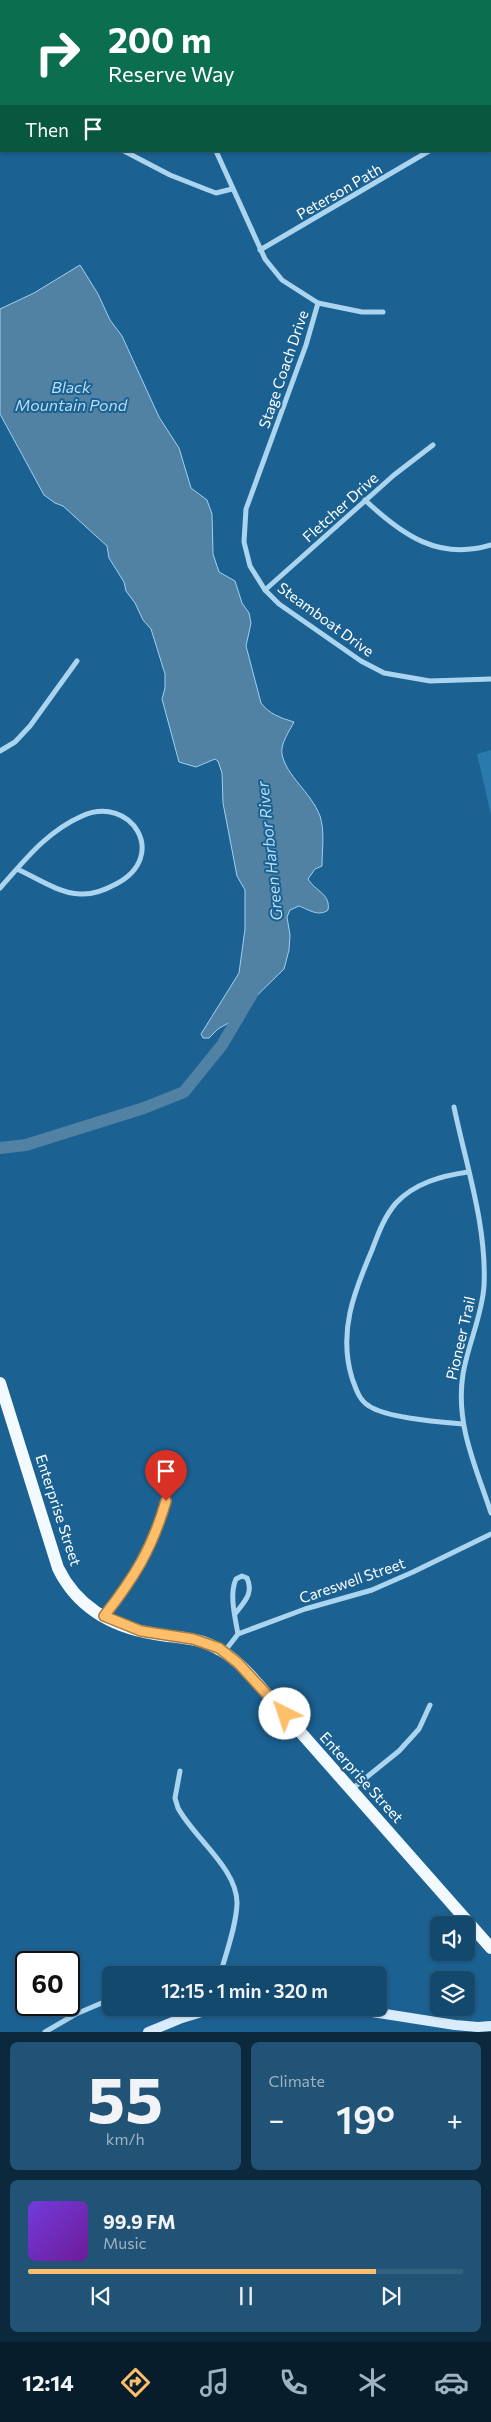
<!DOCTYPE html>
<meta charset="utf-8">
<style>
:root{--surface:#14496e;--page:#215376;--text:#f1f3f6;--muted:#9db2c2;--line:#336181;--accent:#ffbe69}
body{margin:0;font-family:Commissioner,sans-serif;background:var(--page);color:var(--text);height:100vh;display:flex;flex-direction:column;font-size:19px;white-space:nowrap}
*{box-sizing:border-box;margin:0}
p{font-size:16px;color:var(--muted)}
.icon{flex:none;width:28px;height:28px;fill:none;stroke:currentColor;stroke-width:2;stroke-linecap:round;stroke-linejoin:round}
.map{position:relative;height:2032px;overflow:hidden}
.details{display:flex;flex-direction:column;gap:10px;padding:10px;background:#0b283c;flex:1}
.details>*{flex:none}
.hud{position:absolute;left:0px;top:0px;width:491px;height:152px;box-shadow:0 1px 4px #0004,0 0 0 1px var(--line);background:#0b6e4f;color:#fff;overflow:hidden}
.controls{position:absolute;left:430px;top:1916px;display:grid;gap:10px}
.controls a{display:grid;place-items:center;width:45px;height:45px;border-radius:8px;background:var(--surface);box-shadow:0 1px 4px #0004,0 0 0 1px var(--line);font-size:25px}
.speed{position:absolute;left:15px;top:1951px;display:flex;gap:10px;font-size:25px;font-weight:700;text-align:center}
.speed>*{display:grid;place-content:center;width:65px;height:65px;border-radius:50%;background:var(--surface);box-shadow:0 1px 4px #0004,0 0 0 1px var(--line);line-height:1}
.speed .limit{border:2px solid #111;border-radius:8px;background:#fff;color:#111}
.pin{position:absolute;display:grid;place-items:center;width:42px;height:42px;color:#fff;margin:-51px -21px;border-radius:50% 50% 50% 0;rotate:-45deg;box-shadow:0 0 5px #0007}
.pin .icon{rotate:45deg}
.me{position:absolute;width:55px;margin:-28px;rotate:319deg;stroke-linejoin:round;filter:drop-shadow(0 0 4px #0008)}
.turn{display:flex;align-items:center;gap:18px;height:105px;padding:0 25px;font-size:22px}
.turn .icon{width:65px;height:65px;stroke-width:2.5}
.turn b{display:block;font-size:35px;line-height:42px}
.then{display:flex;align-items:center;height:48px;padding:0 25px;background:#0003;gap:10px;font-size:19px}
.big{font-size:38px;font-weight:600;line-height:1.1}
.details .widget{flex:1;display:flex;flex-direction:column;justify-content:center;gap:8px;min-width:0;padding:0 18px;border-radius:8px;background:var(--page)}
.details .dial{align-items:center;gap:0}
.dial b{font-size:65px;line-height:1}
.song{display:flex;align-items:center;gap:15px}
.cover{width:60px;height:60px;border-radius:8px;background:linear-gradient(135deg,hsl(260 70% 55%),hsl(280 70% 35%))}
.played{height:5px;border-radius:2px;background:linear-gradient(90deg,var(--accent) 80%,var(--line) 80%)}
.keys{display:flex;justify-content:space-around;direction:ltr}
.heat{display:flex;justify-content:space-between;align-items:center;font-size:28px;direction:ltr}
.details .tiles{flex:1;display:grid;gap:10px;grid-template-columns:1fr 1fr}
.widget:last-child{grid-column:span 2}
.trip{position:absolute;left:102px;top:1966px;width:285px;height:50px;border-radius:8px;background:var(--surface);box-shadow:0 1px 4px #0004,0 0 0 1px var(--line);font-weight:600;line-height:50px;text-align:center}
.tabs{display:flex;height:80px;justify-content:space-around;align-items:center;background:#081d2c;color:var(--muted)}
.tabs .icon{width:35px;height:35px}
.tabs .current{color:var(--accent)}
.tabs b{font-size:22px;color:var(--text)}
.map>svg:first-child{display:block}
.green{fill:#2b7aae}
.water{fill:#5181a3;stroke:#9fd1f1}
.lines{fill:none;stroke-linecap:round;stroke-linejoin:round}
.river{stroke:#5181a3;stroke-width:12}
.minor{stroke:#abd4ef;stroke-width:5}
.secondary{stroke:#d9ecfb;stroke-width:10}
.primary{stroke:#f3faff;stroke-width:12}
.route-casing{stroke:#a67c44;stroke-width:12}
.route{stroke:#ffbe69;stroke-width:9}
.labels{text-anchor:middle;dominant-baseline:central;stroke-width:4;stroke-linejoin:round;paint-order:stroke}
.street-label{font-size:15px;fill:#fff;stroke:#1b6192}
.water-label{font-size:16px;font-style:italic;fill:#b8ddf6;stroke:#1b6192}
</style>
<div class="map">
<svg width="491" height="2032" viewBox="0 0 491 2032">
<rect width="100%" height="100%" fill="#1b6192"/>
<path class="green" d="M491 750V815L477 754Z"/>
<path class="water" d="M80 265 98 294 110 320 122 336 159 417 179 448 191 488 207 500 212 514 213 554 219 572 235 581 242 603 249 613 251 623 246 646 261 703C269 714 281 718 294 722 290 730 280 744 282 754 286 776 311 792 320 816 325 831 322 850 322 866L315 869 308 879C315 891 331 894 328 910 319 917 309 910 299 906L290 910 287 917 290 935 289 950 284 969 230 1022 218 1029 209 1038H203L201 1034 239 973 245 929V890L237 876 223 803 222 773 218 761 215 759 196 767 179 762 162 699 165 688V674L151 629 143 620 135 603 126 591 124 582 109 558 107 546 63 506 55 503 44 495 0 414V309L34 293Z"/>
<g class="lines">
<path class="river" d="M0 1148 26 1145 144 1108 184 1092 222 1045 252 994"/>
<g class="minor">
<path d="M53 0 54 1"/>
<path d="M176 0V1"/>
<path d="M383 0V1"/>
<path d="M490 81 491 79"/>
<path d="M124 151 170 175 208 190 216 193 232 189"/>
<path d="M216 151 265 259 282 280 318 303 306 345 246 509 244 542 250 566 265 590 279 604 361 661 384 673 430 681 491 679"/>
<path d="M260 250 429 151"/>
<path d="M318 303 362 312H383"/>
<path d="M365 500C402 535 439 561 491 545"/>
<path d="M265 590 394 475 433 445"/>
<path d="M0 751 15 742 30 726 77 661"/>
<path d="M0 888C25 860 46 832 82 816 131 794 170 856 116 884 105 890 93 895 80 894 58 893 37 878 17 869"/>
<path d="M454 1107C466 1165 487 1226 484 1286 482 1316 468 1344 463 1374 455 1424 476 1467 491 1513"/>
<path d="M462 1424C440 1422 387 1418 369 1406 359 1400 356 1389 352 1378 338 1332 354 1292 372 1250 378 1234 384 1217 396 1203 415 1183 441 1176 468 1172"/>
<path d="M235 1614C244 1602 254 1594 247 1578L242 1576 236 1579C229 1594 235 1617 238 1634"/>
<path d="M104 1616C134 1577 152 1549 166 1501"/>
<path d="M224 1652 238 1634 305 1609 372 1590 413 1572 491 1534"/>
<path d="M180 1771 175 1798 178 1808C194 1838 238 1869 237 1904 236 1927 226 1953 220 1975"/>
<path d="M352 1789 399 1751 419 1729 430 1705"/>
<path d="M45 2032 76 2014 111 1999"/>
</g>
<g class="secondary">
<path d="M347 2008 455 2025 478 2027 491 2026"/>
<path d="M148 2032 182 2018 215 2008"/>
</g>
<path class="primary" d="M0 1383 58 1568C77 1607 112 1627 155 1634 171 1637 188 1637 203 1642 223 1649 236 1660 250 1675L491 1948"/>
</g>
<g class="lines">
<g class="route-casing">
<path id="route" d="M166 1501C152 1549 134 1578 104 1616L141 1631 193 1639 219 1648 238 1663 285 1714"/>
</g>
<use href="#route" class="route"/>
</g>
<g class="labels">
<g class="street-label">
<text transform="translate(339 191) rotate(-30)">Peterson Path</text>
<text transform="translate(283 369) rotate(-71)">Stage Coach Drive</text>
<text transform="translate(340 507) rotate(-42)">Fletcher Drive</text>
<text transform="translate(326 619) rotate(36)">Steamboat Drive</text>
<text transform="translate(460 1338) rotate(-77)">Pioneer Trail</text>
<text transform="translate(59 1510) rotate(72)">Enterprise Street</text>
<text transform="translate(352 1580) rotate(-19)">Careswell Street</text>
<text transform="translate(362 1777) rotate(48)">Enterprise Street</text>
</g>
<g class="water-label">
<text x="71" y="386">Black<tspan x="71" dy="18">Mountain Pond</tspan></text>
<text transform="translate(269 851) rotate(-96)">Green Harbor River</text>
</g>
</g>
</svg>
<div class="controls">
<a><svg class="icon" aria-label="sound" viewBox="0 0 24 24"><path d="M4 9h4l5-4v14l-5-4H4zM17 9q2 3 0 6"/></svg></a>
<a><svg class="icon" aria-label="layers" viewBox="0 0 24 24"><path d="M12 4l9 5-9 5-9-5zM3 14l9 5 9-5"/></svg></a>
</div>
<div class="speed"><div class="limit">60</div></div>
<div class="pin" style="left:166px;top:1501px;background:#d93025"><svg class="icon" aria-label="arrive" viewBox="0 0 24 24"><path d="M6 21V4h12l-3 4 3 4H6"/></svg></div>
<svg class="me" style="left:285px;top:1714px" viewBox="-20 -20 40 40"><circle r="19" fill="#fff"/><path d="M0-13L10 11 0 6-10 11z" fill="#ffbe69"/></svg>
<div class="trip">12:15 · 1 min · 320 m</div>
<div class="hud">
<div class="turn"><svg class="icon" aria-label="right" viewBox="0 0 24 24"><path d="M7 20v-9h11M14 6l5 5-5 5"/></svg><div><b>200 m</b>Reserve Way</div></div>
<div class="then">Then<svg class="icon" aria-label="arrive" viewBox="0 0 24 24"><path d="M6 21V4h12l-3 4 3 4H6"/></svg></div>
</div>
</div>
<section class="details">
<div class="tiles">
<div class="widget dial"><b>55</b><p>km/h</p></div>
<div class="widget"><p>Climate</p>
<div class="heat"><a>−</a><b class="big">19°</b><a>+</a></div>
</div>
<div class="widget">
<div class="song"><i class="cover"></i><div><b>99.9 FM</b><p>Music</p></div></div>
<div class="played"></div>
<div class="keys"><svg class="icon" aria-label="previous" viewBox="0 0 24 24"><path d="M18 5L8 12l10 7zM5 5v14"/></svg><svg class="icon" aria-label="pause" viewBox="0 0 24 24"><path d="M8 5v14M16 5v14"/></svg><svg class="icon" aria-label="next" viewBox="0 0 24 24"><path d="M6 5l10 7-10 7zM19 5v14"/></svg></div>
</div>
</div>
</section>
<nav class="tabs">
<b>12:14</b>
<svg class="icon current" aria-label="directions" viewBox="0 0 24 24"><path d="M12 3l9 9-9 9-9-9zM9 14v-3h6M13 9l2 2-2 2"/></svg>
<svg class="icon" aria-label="music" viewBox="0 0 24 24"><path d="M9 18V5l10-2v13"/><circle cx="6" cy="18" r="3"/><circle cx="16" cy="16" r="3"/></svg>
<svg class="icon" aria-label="phone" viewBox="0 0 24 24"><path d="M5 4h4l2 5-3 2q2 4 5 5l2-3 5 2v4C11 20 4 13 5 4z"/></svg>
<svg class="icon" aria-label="climate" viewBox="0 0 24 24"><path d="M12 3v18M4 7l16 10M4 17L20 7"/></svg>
<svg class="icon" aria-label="car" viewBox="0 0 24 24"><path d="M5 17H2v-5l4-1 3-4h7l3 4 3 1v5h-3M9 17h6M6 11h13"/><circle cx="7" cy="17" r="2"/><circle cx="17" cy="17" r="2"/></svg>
</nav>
